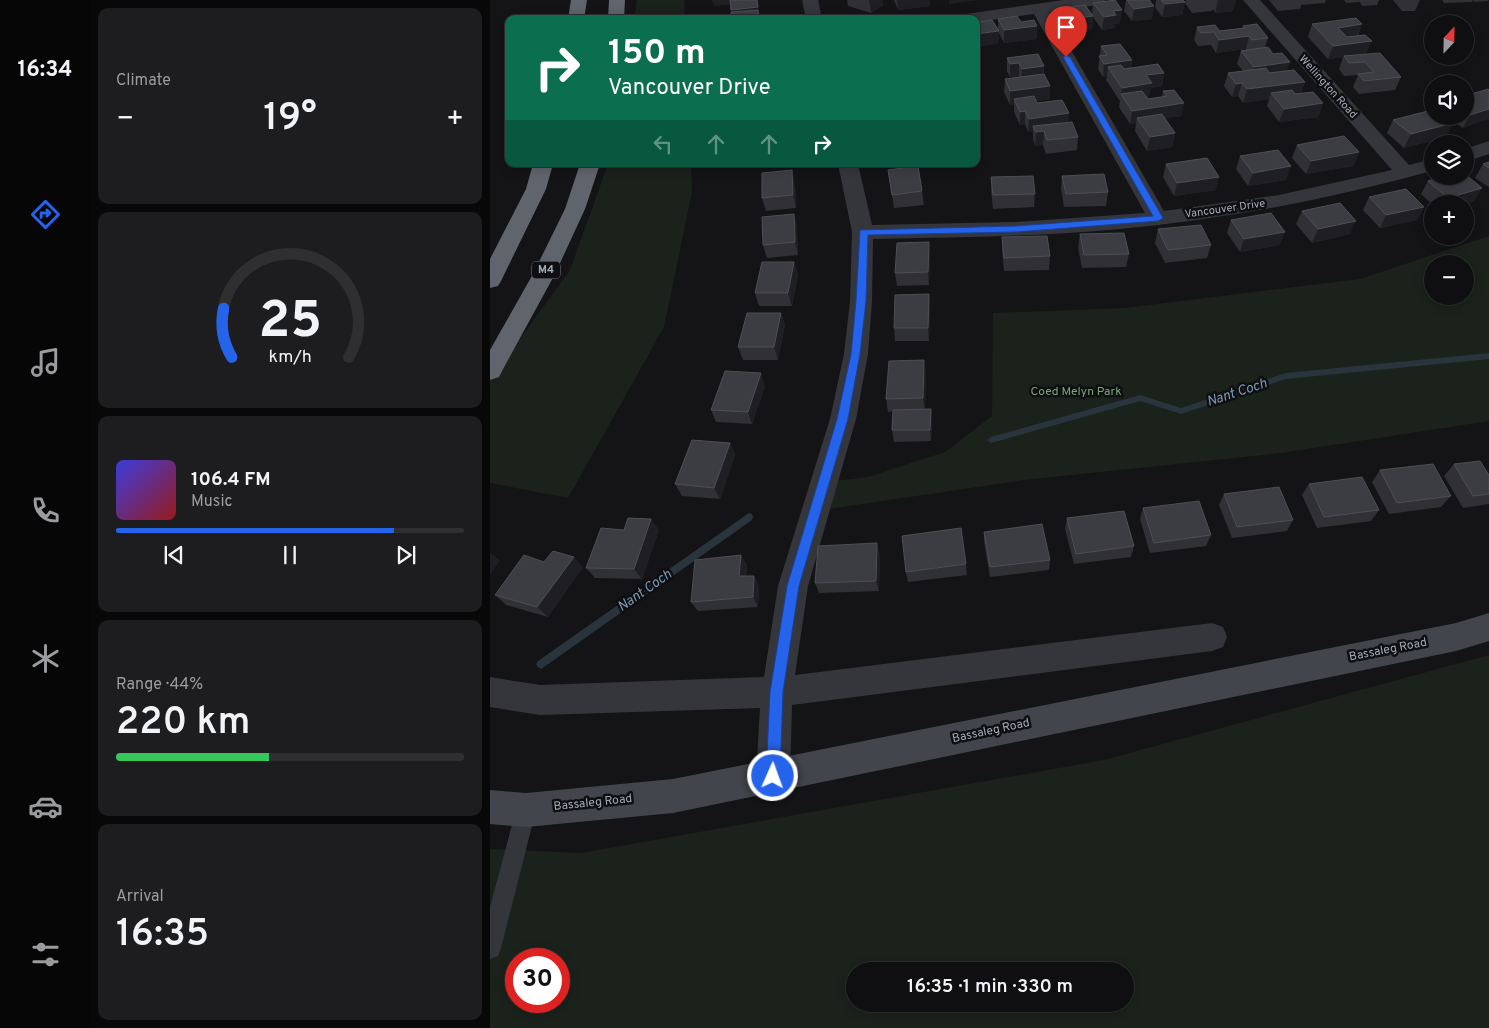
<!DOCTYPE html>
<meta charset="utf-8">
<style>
:root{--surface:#0f0f11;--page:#1d1d1f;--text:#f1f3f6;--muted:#9b9c9f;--line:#2f2f31;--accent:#2563eb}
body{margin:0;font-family:Overpass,sans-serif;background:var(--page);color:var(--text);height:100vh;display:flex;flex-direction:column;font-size:19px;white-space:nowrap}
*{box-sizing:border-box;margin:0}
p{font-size:16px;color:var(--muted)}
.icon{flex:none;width:28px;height:28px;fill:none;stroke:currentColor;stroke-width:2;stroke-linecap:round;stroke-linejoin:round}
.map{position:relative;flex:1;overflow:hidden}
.sheet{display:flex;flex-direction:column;gap:8px;padding:8px;background:#080809;width:400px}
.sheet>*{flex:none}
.hud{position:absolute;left:15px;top:15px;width:475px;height:152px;border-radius:10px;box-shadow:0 2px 12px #0003,0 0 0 1px var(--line);background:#0b6e4f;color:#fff;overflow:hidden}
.needle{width:32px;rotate:22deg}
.tools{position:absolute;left:934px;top:15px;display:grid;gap:10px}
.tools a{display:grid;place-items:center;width:50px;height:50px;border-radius:50%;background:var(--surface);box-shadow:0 2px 12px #0003,0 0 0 1px var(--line);font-size:25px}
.speed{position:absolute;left:15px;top:948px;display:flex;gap:10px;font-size:25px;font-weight:700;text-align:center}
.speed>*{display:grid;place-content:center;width:65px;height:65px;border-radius:50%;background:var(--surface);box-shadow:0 2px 12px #0003,0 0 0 1px var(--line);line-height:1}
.speed .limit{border:8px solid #d22;background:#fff;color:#111}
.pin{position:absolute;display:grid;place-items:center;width:42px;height:42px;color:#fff;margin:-51px -21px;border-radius:50% 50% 50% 0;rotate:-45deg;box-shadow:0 0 5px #0007}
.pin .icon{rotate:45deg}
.me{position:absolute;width:55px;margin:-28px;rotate:2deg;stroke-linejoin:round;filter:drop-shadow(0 0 4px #0008)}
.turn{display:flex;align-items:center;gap:18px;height:105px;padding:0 20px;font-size:22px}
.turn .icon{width:65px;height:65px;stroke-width:2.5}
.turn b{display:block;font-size:35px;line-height:42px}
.lanes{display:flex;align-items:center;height:48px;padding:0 20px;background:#0003;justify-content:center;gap:25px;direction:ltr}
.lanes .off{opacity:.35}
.big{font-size:38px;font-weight:600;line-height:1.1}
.sheet .tile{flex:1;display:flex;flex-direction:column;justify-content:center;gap:8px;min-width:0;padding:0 18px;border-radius:10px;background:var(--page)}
.sheet .dial{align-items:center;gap:0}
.dial svg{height:130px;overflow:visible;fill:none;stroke:var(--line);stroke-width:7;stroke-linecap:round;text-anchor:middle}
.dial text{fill:var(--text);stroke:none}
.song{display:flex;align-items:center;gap:15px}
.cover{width:60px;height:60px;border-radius:8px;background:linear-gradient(135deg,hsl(240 70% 55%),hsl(0 70% 35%))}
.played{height:5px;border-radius:2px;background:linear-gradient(90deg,var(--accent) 80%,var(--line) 80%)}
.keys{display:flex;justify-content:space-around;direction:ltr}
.heat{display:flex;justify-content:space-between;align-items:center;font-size:28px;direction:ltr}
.charge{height:8px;border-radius:4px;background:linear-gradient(90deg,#34c759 44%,var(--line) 0)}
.trip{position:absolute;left:356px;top:962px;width:288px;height:50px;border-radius:25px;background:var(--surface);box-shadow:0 2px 12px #0003,0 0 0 1px var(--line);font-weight:600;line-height:50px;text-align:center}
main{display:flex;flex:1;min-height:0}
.tabs{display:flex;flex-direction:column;width:90px;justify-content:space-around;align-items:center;background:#060607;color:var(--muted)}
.tabs .icon{width:35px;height:35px}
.tabs .on{color:var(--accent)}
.tabs b{font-size:22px;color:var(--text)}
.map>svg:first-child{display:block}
.green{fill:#1a221b;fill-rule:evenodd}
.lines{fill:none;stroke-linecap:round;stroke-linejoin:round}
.stream{fill:#29343c;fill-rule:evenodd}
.lane{fill:#35363c;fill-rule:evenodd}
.street{fill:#35363c;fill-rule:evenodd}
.secondary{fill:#43454c;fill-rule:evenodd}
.highway{fill:#60646d;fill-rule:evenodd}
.wall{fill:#303035}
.shaded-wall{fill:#1f1f23}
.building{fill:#3c3d43;stroke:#4d4f55}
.route{fill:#2563eb;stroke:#184099}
.labels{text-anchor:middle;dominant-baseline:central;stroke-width:5;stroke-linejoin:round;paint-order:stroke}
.far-street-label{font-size:11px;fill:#a5abb8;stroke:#0f0f12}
.shield{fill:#0f0f12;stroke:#787c86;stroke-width:1}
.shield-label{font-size:11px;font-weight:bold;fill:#a5abb8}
.park-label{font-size:12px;fill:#7aa57c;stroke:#0f0f12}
.street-label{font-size:12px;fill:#a5abb8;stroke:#0f0f12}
.water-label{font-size:14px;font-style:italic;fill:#789ab7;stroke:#0f0f12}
</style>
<main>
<nav class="tabs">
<b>16:34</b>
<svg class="icon on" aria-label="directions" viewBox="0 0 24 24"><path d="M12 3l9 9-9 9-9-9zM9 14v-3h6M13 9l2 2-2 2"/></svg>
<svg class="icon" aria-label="music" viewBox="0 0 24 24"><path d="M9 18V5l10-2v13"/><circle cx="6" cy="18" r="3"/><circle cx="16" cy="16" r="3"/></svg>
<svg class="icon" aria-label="phone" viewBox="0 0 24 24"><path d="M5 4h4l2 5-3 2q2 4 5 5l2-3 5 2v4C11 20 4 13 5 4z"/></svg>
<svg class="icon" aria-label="climate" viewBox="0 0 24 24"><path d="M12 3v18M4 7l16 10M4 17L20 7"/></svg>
<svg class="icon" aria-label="car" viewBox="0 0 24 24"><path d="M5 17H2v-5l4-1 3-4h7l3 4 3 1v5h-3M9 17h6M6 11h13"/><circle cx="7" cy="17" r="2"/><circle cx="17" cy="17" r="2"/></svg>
<svg class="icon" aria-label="filters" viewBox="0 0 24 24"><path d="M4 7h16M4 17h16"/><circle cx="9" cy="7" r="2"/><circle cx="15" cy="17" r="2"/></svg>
</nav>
<section class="sheet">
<div class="tile"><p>Climate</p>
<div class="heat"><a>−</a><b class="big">19°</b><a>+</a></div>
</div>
<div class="tile dial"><svg viewBox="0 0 100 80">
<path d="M14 69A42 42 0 1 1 86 69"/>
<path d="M14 69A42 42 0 0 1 9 39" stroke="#2563eb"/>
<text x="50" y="56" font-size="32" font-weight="700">25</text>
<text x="50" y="72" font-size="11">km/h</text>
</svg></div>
<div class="tile">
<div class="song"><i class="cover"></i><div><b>106.4 FM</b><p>Music</p></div></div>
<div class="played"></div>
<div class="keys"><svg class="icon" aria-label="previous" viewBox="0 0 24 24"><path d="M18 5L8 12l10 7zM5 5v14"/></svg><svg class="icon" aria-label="pause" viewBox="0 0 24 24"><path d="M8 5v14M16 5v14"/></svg><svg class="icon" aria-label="next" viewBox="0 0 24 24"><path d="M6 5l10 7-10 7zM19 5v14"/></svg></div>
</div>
<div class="tile"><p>Range · 44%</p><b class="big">220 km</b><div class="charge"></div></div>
<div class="tile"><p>Arrival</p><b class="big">16:35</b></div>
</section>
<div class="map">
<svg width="999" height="1028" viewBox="0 0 999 1028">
<rect width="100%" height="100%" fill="#141417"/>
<g class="green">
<path d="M147 0H194L195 19H144Z"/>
<path d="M118 164H201L202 192 174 327 78 498 0 483V380L80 270Z"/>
<path d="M999 236V421L791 453 534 480 325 511 334 482 378 477 455 452 502 416 503 313 635 308 870 279ZM942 264H975V296H942Z"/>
<path d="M999 655V1028H0V849L91 853 614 760ZM26 959H69V1001H26ZM365 971H635V1004H365Z"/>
</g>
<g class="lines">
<g class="stream">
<path d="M999 353V359L796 379 691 414 650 401 501 443 497 440 501 437 650 395 691 408 796 373Z"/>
<path d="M259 513 262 514 263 517 262 520 54 667 51 669 48 667 46 664 48 661Z"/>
</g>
<path class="lane" d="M36 800 43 803 46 810 11 948 8 956 0 959V907L26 810 29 803Z"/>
<g class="street">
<path d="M312 0H328L332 19H316Z"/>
<path d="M574 0H615L613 3 607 5 559 12 674 211 789 195 902 170 753 0H770L919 165 942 159V171C840 199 736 219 630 229 548 237 466 237 383 239L382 301 378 354 366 419 318 586 305 675 722 623 733 627 737 637 733 647 722 651 302 705 300 776 295 788 283 793 271 788 266 776 270 708 50 715 0 707V677L50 685 274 677 288 586 340 419 354 354 360 301 362 232 348 164H368L382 225 525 222 655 213 544 14 486 22V19H468L470 16 476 14Z"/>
<path d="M999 141V154L975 162V149Z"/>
</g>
<path class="secondary" d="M999 613V641L966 651 183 813 36 827 0 824V790L36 793 183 779 966 623Z"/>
<g class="highway">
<path d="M81 0H97L94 19H78Z"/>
<path d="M119 0H135L134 19H118Z"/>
<path d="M43 164H63L56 189 11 281 8 286 0 288V259L36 189Z"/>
<path d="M90 164H110L95 209 65 274 12 371 9 377 0 380V350L43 274 75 209Z"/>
</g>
</g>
<g class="wall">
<path d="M357 0H392L393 5 381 13 358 6Z"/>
<path d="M404 0H439L440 6 408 10Z"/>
<path d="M636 0H659L662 19 642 21 634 11Z"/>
<path d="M666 0H693L695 2 692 15 672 17 665 7Z"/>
<path d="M696 0H746L743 11 725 13 723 9 722 11 702 13 695 3Z"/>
<path d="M779 0H836L835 3 812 5V3L810 9 788 11Z"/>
<path d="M854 0H889L887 5 872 6 870 2 856 3Z"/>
<path d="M903 0H930L925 11H912Z"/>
<path d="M952 0H983L982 2 954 3Z"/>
<path d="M983 0H999L998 1 985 2Z"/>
<path d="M603 3 630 23 625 24V28L612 30 603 17 602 29 572 33 565 22 566 9 602 14Z"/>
<path d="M508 19 531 22 547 26V39L514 43 509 33 508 44Z"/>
<path d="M822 24H872L868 36 876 54 911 77 905 90 869 94 863 87 868 75 854 76 849 69 853 57 838 59 818 37Z"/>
<path d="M753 26 778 38 775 47 797 71 815 82 811 93 833 103 828 117 789 122 777 106 779 99 753 103 748 96 742 97 734 86 738 73 753 71 747 64 751 51 756 50V49L726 53 721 45 708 46 704 40 707 27 730 31 752 28Z"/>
<path d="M611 46 642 60 641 68 674 73 672 86 661 88 659 96 657 97 658 99 672 97 673 91 694 103 691 116 675 118 685 133 682 147 657 151 645 131 646 123 640 124 629 107 630 101 616 80 617 76 613 77 608 69Z"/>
<path d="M517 58 554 66V74L560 99 546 101 547 103 579 113 578 122 588 137 587 150 556 154 553 145 545 146 543 139V132H538L535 124 530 125 524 112V104L520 105 514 92 515 79 529 77V76L520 77 517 71Z"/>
<path d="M998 89 973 128 956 116H975V96Z"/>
<path d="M903 120 963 123 956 137 914 148 897 133Z"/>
<path d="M807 145 869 152 863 166 816 174 802 158Z"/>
<path d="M750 156 801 166 796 180 758 186 746 169Z"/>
<path d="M999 162V187L985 178 993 164Z"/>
<path d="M269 164H299V165L270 168Z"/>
<path d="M394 164H419L394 166Z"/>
<path d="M676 164 726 190 684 196 673 177Z"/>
<path d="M398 170 432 191 434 205 404 208Z"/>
<path d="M572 176 618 192 616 206 574 207 571 189Z"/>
<path d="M501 177 545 194 544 207 503 209 501 190Z"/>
<path d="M938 181 984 201 975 204H942L931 194Z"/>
<path d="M305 183 306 208 276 211 272 198Z"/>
<path d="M879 197 934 207 927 220 890 228 873 210Z"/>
<path d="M812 211 860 234 822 243 806 224Z"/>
<path d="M304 214 307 227 308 255 277 258 273 245Z"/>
<path d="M741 220 790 245 750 252 737 233Z"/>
<path d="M668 229 721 245 717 258 675 263 665 243Z"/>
<path d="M590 234 639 254 636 267 592 268 588 248Z"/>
<path d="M512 237 560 256 559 270 514 271 512 250Z"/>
<path d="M439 242 440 255 439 285 407 286 405 273Z"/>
<path d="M304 262 308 275 302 306H269L265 293Z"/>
<path d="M439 294 440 307 439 341H405L404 328Z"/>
<path d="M291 313 295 325 288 360H253L248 347Z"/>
<path d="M436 373 435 409H441L442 421 441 441 404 442 402 430 403 411 398 412 396 399Z"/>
<path d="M275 386 262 424 226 422 221 410Z"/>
<path d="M240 443 245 455 230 499 192 496 185 484Z"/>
<path d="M964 464 999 475V504L973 508 954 476Z"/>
<path d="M890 470 961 496 951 507 899 514 882 482Z"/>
<path d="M819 484 889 510 881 521 827 528 812 495Z"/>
<path d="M734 494 803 520 797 531 742 538 729 505Z"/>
<path d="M653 508 721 535 716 546 660 553 650 519Z"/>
<path d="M577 518 644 546 641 557 584 564 575 529Z"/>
<path d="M134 530H169L152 579 105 578 96 568Z"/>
<path d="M494 532 560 560 559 570 500 577 494 542Z"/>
<path d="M390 554 389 591 329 593 325 583Z"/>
<path d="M251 555 257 566 256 576H264L269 586 268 607 208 611 201 602Z"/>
<path d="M54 562 93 567 58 617 16 605 5 595Z"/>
<path d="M476 564 477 575 418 582 416 572Z"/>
</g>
<g class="shaded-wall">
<path d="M222 0H268L270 19H243L241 10 267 2 224 6Z"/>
<path d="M379 0H392L393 5 381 13Z"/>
<path d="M407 0H439L440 6 408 10Z"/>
<path d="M459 0H490L459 4Z"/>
<path d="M728 0H746L743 11 725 13Z"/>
<path d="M695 2 692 15 672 17 675 4Z"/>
<path d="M664 6 662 19 642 21 644 9Z"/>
<path d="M632 10 630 23 625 24V28L612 30 614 17 623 11Z"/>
<path d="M603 16 602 29 572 33 573 20Z"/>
<path d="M872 24 867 37 843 41 848 28Z"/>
<path d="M547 26V39L514 43V30Z"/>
<path d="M509 31 508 44 486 47V34Z"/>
<path d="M759 36 756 49 726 53 729 40Z"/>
<path d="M882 41 876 54 838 59 843 46Z"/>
<path d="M642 60 640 73 618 67 617 76 613 77 614 64Z"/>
<path d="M800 62 795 75 760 80 764 67Z"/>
<path d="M529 63V76L520 77V64Z"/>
<path d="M554 66 553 79 531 82 532 69Z"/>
<path d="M674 73 672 86 661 88 659 96 635 100 631 94 630 101 632 88 656 75Z"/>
<path d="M815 82 810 95 781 93 779 99 753 103 757 89Z"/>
<path d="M752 83 748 96 742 97 746 84Z"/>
<path d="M560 86V99L527 104 524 99V104L520 105V91Z"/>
<path d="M694 103 691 116 650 122 647 118 646 123 640 124 642 111Z"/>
<path d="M833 103 828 117 789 122 794 109Z"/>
<path d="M999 109V119L973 128 980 115Z"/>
<path d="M535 111V124L530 125V112Z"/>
<path d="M579 113 578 127 543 126V132H538L539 119Z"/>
<path d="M963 123 956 137 914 148 921 134Z"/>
<path d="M554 131 553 145 545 146 546 132Z"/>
<path d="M685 133 682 147 657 151 660 137Z"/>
<path d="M869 152 863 166 816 174 821 161Z"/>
<path d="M801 166 796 180 758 186 763 173Z"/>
<path d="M302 170 305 183 306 208 303 195Z"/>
<path d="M729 177 726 190 684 196 687 183Z"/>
<path d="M992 188 984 201 975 204H955L958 198Z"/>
<path d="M934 207 927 220 890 228 896 215Z"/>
<path d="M304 214 307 227 308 255 305 242Z"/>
<path d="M866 221 860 234 822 243 828 229Z"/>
<path d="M795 232 790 245 750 252 754 239Z"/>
<path d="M439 242 440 255 439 285 438 272Z"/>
<path d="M304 262 308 275 302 306 298 293Z"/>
<path d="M439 294 440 307 439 341 438 328Z"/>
<path d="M291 313 295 325 288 360 284 347Z"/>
<path d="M434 360 436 373 435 411 433 398Z"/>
<path d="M271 373 275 386 262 424 258 412Z"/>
<path d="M441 409 442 421 441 441 440 430Z"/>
<path d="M240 443 245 455 230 499 224 488Z"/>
<path d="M161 519 169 530 152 579 144 569Z"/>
<path d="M387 543 390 554 389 591 386 581Z"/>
<path d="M0 552 10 561 0 574Z"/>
<path d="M251 555 257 566 255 587 249 576Z"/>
<path d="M84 557 93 567 58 617 47 607Z"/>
<path d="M264 576 269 586 268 607 263 597Z"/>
</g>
<g class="building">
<path d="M240 0H267L268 7 241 10Z"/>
<path d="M625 0 632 10 623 11 626 15 614 17 603 3Z"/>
<path d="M637 0H659L664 6 644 9Z"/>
<path d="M671 0H693L695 2 675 4Z"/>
<path d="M595 5 603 16 573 20 566 9Z"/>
<path d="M268 10 269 19H241V12Z"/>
<path d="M527 16 531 22 544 20 547 26 514 30 508 19Z"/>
<path d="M866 18 872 24 848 28 857 37 875 35 882 41 843 46 822 24Z"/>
<path d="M502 20 509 31 486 34V22Z"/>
<path d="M767 24 778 38 762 40 759 36 729 40 724 32 711 33 707 27 725 25 730 31 755 28 753 26Z"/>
<path d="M630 44 642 60 614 64 609 56 617 55 611 46Z"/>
<path d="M778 47 783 54 792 53 800 62 764 67 751 51Z"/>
<path d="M890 53 911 77 874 81 868 74 884 72 875 62 859 63 854 56Z"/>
<path d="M548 54 554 66 532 69 529 63 520 64 517 58Z"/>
<path d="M668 64 674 73 656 75 662 83 632 88 618 67 631 65 634 69Z"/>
<path d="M776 68 779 73 804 70 815 82 757 89 752 83 746 84 738 73Z"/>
<path d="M554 74 560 86 520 91 515 79Z"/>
<path d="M998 89 999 90V109L980 115 975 111V96Z"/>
<path d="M684 90 694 103 642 111 631 94 652 91 658 99 677 96 673 91Z"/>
<path d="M802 90 805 94 823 92 833 103 794 109 781 93Z"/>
<path d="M544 96 547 103 572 100 579 113 539 119 535 111 530 112 524 99Z"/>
<path d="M942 110V116H954L963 123 921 134 903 120Z"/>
<path d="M672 114 685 133 660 137 647 118Z"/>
<path d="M582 122 588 137 557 140 554 131 546 132 543 126Z"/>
<path d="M854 136 869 152 821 161 807 145Z"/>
<path d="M788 150 801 166 763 173 750 156Z"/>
<path d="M717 158 729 177 687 183 676 164Z"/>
<path d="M999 162V168L993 164Z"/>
<path d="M428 166 432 191 402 195 398 170Z"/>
<path d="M302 170 303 195 272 198V173Z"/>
<path d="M614 174 618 192 576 194 572 176Z"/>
<path d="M975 174 992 188 958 198 938 181 954 176H975Z"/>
<path d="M543 176 545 194 503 195 501 177Z"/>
<path d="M916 189 934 207 896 215 879 197Z"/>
<path d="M850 203 866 221 828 229 812 211Z"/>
<path d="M781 213 795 232 754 239 741 220Z"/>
<path d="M304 214 305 242 273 245 272 217Z"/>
<path d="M711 225 721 245 678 250 668 229Z"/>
<path d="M634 233 639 254 594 255 590 234Z"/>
<path d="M557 236 560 256 514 258 512 237Z"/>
<path d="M439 242 438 272 405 273 407 243Z"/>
<path d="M272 262H304L298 293H265Z"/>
<path d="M439 294 438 328H404L405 295Z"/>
<path d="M257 313H291L284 347H248Z"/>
<path d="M434 360 433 398 396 399 399 361Z"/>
<path d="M235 371 271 373 258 412 221 410Z"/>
<path d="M441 409 440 430H402L403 410Z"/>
<path d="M202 440 240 443 224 488 185 484Z"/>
<path d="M990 461 999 475V494L983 496 964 464Z"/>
<path d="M943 464 961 496 907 503 890 470Z"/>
<path d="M872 477 889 510 834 517 819 484Z"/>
<path d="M789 487 803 520 747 527 734 494Z"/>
<path d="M709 501 721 535 664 543 653 508Z"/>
<path d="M634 511 644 546 586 554 577 518Z"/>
<path d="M138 518 161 519 144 569 96 568 111 528 134 530Z"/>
<path d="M552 524 560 560 500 567 494 532Z"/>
<path d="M471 528 476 564 416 572 412 536Z"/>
<path d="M387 543 386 581 325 583 328 546Z"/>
<path d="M63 551 84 557 47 607 5 595 34 555 54 562Z"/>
<path d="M251 555 249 576H264L263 597 201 602 205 560Z"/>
</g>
<path class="route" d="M576 55 580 57 673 218 668 221 526 232 378 235 376 301 370 354 358 419 309 586 293 692 290 776 288 781 283 783 278 781 276 776 280 692 297 586 347 419 361 354 366 301 370 230 526 226 663 216 573 57Z"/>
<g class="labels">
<g class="far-street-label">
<text transform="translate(838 87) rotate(48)">Wellington Road</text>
<text transform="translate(735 209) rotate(-8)">Vancouver Drive</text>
</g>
<rect class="shield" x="42" y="261.5" width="28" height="17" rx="4"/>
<g class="shield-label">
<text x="56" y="270">M4</text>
</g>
<g class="park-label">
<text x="586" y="392">Coed Melyn Park</text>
</g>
<g class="street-label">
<text transform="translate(898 650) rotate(-11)">Bassaleg Road</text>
<text transform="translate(501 731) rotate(-12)">Bassaleg Road</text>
<text transform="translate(103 803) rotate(-6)">Bassaleg Road</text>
</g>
<g class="water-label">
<text transform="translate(747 393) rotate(-18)">Nant Coch</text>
<text transform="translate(155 591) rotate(-35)">Nant Coch</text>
</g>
</g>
</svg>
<div class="tools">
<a><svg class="needle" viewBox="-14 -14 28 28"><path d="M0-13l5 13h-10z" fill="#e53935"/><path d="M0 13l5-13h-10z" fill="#9b9c9f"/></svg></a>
<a><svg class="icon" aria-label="sound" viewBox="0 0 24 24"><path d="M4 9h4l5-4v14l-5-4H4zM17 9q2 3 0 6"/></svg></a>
<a><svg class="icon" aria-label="layers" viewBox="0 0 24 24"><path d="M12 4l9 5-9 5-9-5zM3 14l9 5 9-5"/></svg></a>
<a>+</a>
<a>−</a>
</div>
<div class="speed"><div class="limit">30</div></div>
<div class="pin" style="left:576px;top:57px;background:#d93025"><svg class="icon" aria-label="arrive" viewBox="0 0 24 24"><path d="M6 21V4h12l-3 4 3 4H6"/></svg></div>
<svg class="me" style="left:283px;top:776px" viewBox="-20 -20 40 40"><circle r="17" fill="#2563eb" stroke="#fff" stroke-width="3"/><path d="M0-11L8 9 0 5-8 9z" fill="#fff"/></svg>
<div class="trip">16:35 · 1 min · 330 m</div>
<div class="hud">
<div class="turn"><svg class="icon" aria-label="right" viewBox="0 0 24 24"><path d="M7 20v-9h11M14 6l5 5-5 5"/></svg><div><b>150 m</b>Vancouver Drive</div></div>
<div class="lanes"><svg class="icon off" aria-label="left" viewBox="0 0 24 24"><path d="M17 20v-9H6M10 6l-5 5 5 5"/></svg><svg class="icon off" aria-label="ahead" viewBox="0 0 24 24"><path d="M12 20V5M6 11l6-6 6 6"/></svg><svg class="icon off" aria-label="ahead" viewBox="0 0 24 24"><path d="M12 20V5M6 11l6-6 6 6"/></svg><svg class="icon" aria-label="right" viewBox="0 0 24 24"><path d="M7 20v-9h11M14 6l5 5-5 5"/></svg></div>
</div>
</div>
</main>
